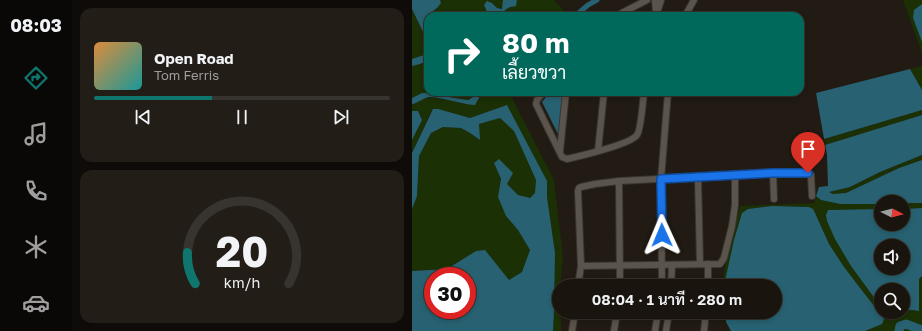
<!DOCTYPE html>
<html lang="th">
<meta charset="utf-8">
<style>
:root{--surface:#19140e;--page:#221d17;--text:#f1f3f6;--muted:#9f9e9e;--line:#37332e;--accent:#0f766e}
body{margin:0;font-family:"Golos Text",Sarabun,sans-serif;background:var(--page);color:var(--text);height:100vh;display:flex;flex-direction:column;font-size:15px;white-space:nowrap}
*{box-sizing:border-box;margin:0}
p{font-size:13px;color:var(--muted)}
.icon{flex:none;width:22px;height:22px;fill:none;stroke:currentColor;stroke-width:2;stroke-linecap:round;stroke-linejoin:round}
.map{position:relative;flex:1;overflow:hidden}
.panel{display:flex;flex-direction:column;gap:8px;padding:8px;background:#0e0b08;width:340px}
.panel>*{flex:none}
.top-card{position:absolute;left:12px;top:12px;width:380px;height:84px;border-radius:12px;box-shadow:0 2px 6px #0003,0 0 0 1px var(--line);background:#00695c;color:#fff;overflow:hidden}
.needle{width:26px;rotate:96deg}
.tools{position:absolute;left:462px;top:195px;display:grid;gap:8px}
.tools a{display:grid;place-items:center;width:36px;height:36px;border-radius:50%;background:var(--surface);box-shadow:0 2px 6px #0003,0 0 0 1px var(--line);font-size:20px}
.speed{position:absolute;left:12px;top:267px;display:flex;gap:8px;font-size:20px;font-weight:700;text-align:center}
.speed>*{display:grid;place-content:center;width:52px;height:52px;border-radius:50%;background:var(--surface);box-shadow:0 2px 6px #0003,0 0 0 1px var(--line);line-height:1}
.speed .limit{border:6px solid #d22;background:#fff;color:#111}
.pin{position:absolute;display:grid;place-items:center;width:34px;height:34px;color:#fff;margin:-41px -17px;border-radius:50% 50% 50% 0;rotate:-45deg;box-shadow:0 0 4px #0007}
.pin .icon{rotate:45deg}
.me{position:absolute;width:44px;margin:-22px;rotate:359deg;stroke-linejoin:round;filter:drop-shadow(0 0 3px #0008)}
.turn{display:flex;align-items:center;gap:14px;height:84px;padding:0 12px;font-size:18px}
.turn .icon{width:52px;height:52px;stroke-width:2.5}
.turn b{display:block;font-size:28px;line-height:34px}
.panel .tile{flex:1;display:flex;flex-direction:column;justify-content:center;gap:6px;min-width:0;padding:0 14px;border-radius:12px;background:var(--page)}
.panel .dial{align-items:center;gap:0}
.dial svg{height:104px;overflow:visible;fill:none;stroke:var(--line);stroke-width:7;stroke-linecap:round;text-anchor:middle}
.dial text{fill:var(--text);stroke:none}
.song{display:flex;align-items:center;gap:12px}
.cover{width:48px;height:48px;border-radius:6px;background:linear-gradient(135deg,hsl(30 70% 55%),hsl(180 70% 35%))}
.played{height:4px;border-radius:2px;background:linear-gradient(90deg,var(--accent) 40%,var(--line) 40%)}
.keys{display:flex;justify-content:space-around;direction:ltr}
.trip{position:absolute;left:140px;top:279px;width:230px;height:40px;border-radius:20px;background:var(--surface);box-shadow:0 2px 6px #0003,0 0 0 1px var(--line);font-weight:600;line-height:40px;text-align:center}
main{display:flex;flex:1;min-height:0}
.tab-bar{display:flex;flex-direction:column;width:72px;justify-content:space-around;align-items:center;background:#0a0806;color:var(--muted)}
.tab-bar .icon{width:28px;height:28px}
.tab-bar .current{color:var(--accent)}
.tab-bar b{font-size:18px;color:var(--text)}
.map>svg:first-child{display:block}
.green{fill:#1b3005}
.water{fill:#286272;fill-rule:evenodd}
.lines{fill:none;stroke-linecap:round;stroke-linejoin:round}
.canal{stroke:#286272;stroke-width:5}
.river{stroke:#286272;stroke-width:9}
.minor-casing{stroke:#393531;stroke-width:8}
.minor{stroke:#5b544c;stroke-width:6}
.route-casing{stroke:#114b97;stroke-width:10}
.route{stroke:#1a73e8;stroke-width:7}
</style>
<main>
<nav class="tab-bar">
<b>08:03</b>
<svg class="icon current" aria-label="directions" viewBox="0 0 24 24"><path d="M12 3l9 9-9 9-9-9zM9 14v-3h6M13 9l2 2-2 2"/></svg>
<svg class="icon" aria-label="music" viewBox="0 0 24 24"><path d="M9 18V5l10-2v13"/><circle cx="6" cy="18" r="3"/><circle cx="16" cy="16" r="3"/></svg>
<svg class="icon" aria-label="phone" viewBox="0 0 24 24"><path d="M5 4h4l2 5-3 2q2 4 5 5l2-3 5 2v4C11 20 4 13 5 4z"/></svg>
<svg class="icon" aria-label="climate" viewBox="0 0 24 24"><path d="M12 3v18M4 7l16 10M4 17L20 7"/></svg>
<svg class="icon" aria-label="car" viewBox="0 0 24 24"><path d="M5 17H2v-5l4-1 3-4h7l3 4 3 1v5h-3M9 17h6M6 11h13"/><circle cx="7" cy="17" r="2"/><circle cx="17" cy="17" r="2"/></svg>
</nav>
<section class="panel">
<div class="tile">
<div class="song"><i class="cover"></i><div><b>Open Road</b><p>Tom Ferris</p></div></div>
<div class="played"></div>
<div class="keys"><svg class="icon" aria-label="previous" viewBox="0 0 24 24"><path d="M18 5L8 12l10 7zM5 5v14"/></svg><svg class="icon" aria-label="pause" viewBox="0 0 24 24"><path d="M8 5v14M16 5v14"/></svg><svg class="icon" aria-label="next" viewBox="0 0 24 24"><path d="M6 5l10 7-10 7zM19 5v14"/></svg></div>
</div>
<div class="tile dial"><svg viewBox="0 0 100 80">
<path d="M14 69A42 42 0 1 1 86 69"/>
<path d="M14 69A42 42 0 0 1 8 45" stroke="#0f766e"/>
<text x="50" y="56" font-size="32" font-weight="700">20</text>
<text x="50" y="72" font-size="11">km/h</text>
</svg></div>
</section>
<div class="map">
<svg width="510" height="331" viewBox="0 0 510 331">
<rect width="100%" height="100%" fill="#211b13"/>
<g class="green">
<path d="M28 0H91V9L85 8 80 3 72 5 76 14H90C94 8 97 7 104 6L105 0H142L157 16H16V26L15 22 16 14 25 8 29 3Z"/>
<path d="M491 0H510V4L502 11 501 18 510 42V53Z"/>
<path d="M0 9 12 34 15 48 12 55 0 59Z"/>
<path d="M16 60V92H63V96L56 100 42 98 20 93H10L0 98V66L8 64Z"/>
<path d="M510 66V90L498 69Z"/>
<path d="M68 92H97L142 180 151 257 148 286H147V312H149V331H141L142 311 143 253 135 197V181L95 105 58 118 46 115 18 114 0 153V140L10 120 6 111H0V104C6 103 9 99 15 98 23 95 43 102 52 104L68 96Z"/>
<path d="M510 110V115L413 145 412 139Z"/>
<path d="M88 118 102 131 124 180 123 193 118 199 106 195 95 184 82 163 89 179 86 197 94 216 106 230 118 250 110 272 97 280 90 272 64 251 35 269 0 271V209L5 196 7 156 19 133 31 127 49 128 58 133 67 140V124Z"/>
<path d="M510 155V160L487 168 434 193 421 195 417 192 438 187 468 172Z"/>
<path d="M404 196 409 200 428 204H469V209L416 210 439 266 469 307V312H473L475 314 500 310 506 311 507 279 510 276V331H453L470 324 453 294 432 267 417 244 403 213 397 207 360 206 336 209 313 281V286H310L313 266 328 206 402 203Z"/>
<path d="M491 203H510V208L491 209Z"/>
</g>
<g class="water">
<path d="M0 0H28L29 3 25 8 16 15 15 22 16 26V60L8 64 0 66V59L12 55 15 48 12 34 0 9Z"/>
<path d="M91 0H105L104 6C97 7 94 8 90 14H76L72 5 75 1 80 3 85 8 90 9Z"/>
<path d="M510 4V42L501 18 502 10Z"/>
<path d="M498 69 510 90V110L412 139 404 93Z"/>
<path d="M63 92H68V96L63 105C48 104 33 98 18 97 12 97 7 103 0 104V98L10 93H20L42 98 56 100 63 96Z"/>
<path d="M138 92H153L147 136 130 102Z"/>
<path d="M95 105 135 181V197L143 253 142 311 141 331H0V271L35 269 64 251 73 250 97 280 110 272 118 250 106 230 94 216 86 197 89 179 82 163 87 159 101 173 95 184 106 195 118 198 123 193 124 180 102 131 88 118 67 124 68 140 58 133 49 128 31 127 19 133 7 156 5 196 0 209V153L21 109H26L58 118ZM21 276H55V310H21Z"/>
<path d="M0 111H6L10 120 0 140Z"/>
<path d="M510 115V155L468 172 438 187 417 192 421 194 434 193 487 168 510 160V203H491V202H469V204H428L409 200 404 196 407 187 416 186 415 155 413 145Z"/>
<path d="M360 206 397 207 401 209 403 213 417 244 432 267 472 319 470 324 453 331H319L314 322V312H363V286H313V281L322 240 330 213 336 209Z"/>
<path d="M510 208V276L507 279V311L500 310 491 311V290H469V307L439 266 423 239 415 221 414 215 416 210 469 209V224H491V209ZM469 246H491V268H469Z"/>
</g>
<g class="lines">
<path class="canal" d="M163 16 176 5 185 0"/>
<path class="river" d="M487 331 488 326 494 324 510 330"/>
<g class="minor-casing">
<g id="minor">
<path d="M243 0 244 12"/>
<path d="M204 16 235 0"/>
<path d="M244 16 249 0"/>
<path d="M273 16 282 0"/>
<path d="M131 92 125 100 124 104 150 157 155 159C168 156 219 144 225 135 229 130 231 100 232 92"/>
<path d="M148 151 154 92"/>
<path d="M186 151 192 92"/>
<path d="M361 173 362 199"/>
<path d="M286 177 288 264"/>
<path d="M207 181 208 286"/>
<path d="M169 266 308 264 312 258 320 226 323 205V176"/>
<path d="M166 286 169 266 166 191 167 188 169 187 183 184 207 181 361 173H396L398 174 399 175 400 196"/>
<path d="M250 286 249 179 256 92"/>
<path d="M259 286 260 265"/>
<path d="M296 286V264"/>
<path d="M160 331 163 312"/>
<path d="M202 331 205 312"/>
<path d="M243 331 246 312"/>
<path d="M254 331 257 312"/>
<path d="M292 331 294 312"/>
</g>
</g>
<use href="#minor" class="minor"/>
</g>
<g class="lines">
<g class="route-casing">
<path id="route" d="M250 235 249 179 361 173H396"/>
</g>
<use href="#route" class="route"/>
</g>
</svg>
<div class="tools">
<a><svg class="needle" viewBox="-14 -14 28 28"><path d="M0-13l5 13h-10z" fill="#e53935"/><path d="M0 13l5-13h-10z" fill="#9f9e9e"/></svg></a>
<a><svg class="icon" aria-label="sound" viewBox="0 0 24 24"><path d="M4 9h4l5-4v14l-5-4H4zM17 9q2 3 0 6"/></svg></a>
<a><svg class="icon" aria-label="search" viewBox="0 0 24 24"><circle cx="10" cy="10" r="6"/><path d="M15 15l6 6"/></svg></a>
</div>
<div class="speed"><div class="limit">30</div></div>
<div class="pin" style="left:396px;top:173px;background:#d93025"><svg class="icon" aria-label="arrive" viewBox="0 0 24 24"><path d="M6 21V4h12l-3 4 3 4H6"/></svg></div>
<svg class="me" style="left:250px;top:235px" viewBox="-20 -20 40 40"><path d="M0-17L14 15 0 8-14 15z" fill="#1a73e8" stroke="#fff" stroke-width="4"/></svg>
<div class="trip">08:04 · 1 นาที · 280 m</div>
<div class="top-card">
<div class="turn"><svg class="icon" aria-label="right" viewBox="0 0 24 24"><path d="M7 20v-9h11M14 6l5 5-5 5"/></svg><div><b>80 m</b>เลี้ยวขวา</div></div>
</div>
</div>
</main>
